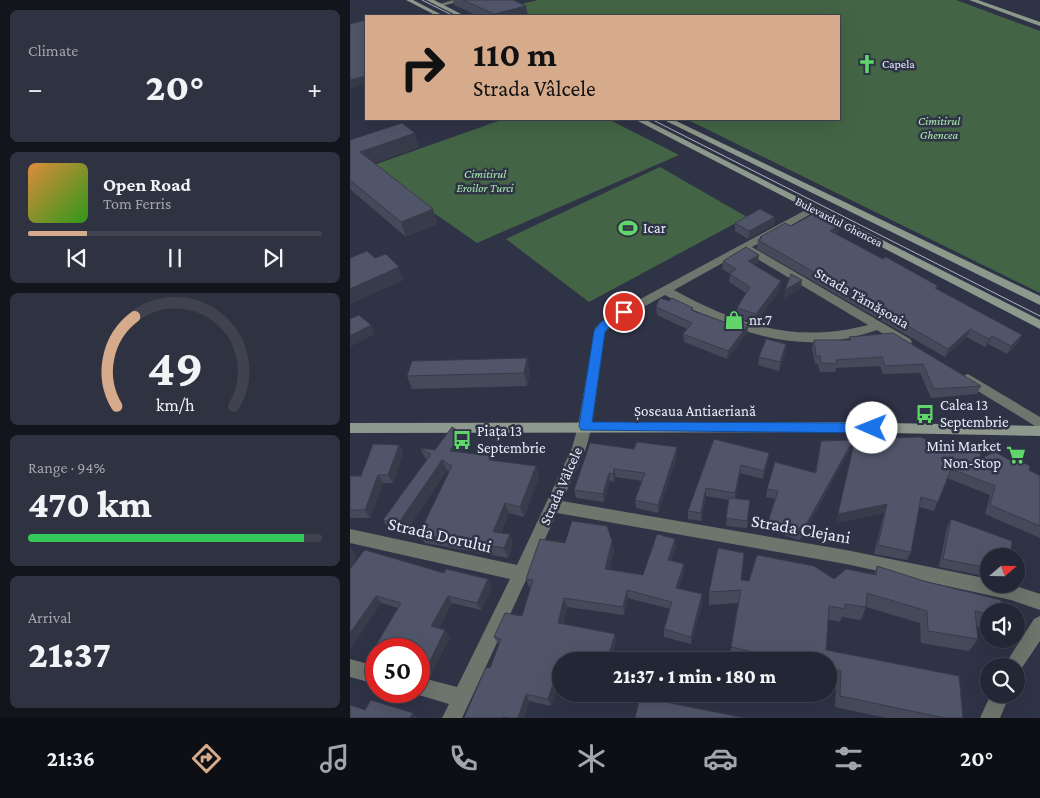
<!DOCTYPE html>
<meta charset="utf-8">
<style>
:root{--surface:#232634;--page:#2f3240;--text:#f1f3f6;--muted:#a3a5ac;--line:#40434f;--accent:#d6ab8b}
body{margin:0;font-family:"Crimson Pro",serif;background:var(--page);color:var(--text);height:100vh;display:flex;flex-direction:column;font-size:19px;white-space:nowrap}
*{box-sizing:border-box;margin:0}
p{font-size:16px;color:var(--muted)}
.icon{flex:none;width:28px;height:28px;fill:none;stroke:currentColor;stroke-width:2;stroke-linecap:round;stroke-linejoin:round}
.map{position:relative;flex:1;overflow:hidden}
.sheet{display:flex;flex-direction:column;gap:10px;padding:10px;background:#13151d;width:350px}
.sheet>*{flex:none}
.guide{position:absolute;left:15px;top:15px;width:475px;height:105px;border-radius:0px;box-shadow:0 5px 20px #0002,0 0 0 1px var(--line);background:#d6ab8b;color:#111;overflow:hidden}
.needle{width:32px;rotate:70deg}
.controls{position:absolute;left:630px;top:548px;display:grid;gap:10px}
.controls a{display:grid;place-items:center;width:45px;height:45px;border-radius:50%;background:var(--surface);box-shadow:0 5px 20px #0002,0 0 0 1px var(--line);font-size:25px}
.speed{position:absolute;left:15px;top:638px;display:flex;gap:10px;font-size:25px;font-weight:700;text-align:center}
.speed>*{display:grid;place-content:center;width:65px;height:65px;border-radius:50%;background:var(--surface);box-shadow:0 5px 20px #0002,0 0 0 1px var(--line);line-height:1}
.speed .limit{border:8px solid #d22;background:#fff;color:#111}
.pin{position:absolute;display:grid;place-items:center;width:42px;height:42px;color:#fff;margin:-21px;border:2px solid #fff;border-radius:50%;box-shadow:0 1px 5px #0007}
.me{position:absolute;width:55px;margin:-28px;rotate:271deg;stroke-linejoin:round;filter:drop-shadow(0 0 4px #0008)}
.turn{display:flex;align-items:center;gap:18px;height:105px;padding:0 25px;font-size:22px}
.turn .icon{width:65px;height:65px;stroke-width:2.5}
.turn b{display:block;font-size:35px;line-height:42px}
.big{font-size:38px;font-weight:800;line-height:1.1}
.sheet .tile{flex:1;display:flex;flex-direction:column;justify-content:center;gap:8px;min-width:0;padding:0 18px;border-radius:8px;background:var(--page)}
.sheet .dial{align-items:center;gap:0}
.dial svg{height:130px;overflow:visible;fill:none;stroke:var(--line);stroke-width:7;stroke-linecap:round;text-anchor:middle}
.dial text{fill:var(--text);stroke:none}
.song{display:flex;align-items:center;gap:15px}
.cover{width:60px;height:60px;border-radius:8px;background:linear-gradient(135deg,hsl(30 70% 55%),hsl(110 70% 35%))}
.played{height:5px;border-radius:2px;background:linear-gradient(90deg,var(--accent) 20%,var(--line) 20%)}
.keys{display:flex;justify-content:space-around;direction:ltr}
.heat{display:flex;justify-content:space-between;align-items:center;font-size:28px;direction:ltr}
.charge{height:8px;border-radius:4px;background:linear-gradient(90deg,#34c759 94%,var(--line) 0)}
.trip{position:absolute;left:202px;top:652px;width:285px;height:50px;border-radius:25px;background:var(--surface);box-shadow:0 5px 20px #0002,0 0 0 1px var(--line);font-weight:800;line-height:50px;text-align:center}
.tabs{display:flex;height:80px;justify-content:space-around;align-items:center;background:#0e0f15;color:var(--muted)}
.tabs .icon{width:35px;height:35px}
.tabs .active{color:var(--accent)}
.tabs b{font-size:22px;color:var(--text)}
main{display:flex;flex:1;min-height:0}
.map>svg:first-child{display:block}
.green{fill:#436545}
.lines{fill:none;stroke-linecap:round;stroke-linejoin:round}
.minor{fill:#6d756d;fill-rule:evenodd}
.tertiary{fill:#6d756d;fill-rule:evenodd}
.secondary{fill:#8c998c;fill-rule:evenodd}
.tram{stroke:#b0b3c2;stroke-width:1}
.wall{fill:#45495a}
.shaded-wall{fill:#383c4a}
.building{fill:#505569;stroke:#383c4a}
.route{fill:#1a73e8;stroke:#114b97}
.labels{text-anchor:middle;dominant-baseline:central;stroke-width:5;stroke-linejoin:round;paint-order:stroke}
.far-poi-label{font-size:12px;fill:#e9ecf9;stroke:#2f3346;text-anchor:start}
.far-park-label{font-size:12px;font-style:italic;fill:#aaeeac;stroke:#2f3346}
.far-street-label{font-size:12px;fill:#e9ecf9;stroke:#2f3346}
.poi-label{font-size:15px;fill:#e9ecf9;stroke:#2f3346;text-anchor:start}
.street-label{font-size:15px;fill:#e9ecf9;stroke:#2f3346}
.near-street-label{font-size:18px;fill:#e9ecf9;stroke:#2f3346}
</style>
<main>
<section class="sheet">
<div class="tile"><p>Climate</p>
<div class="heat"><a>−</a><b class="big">20°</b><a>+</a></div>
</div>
<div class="tile">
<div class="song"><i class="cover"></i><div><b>Open Road</b><p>Tom Ferris</p></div></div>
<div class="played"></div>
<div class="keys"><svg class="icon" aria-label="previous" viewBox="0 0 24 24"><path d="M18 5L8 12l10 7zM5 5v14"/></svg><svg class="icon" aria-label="pause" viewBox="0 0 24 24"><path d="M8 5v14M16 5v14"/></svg><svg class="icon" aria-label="next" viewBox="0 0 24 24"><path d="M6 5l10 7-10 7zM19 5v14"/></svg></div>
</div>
<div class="tile dial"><svg viewBox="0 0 100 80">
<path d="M14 69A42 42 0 1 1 86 69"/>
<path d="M14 69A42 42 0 0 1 25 14" stroke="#d6ab8b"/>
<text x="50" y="56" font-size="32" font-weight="700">49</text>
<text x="50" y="72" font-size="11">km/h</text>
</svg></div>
<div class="tile"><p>Range · 94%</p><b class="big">470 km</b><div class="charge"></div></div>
<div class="tile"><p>Arrival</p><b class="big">21:37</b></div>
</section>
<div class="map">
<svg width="690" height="718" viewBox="0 0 690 718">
<rect width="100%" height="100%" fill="#2f3346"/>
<g class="green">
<path d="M188 0H606L690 31V293L336 119H489V16H180L159 7Z"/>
<path d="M154 119H258L329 155 127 243 18 167Z"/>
<path d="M310 167 397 217 239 302 156 239Z"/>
</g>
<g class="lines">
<g class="minor">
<path d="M103 0H114L89 7 86 5Z"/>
<path d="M463 206 468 209 466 211 402 247 560 339 562 342 560 345H552L527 330C509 336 490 341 471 342 417 345 362 321 315 295L265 323 255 332 242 426 236 448 212 501 496 550 639 579V584H660L690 594V610L661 600 496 564 207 513 112 718H92L99 704 62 693 69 691V677L107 687 160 579 0 543V529L167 565 222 448 228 426 245 328 257 317ZM394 251 518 325C445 344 388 325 324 290Z"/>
<path d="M618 374 690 417V429L613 382 612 379 613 376Z"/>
<path d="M0 659 26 666V684L0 677Z"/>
</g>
<g class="tertiary">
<path d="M690 616V641L669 672 666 674V666H654L684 619Z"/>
<path d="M641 694H660L650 718H630Z"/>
</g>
<g class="secondary">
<path d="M56 0H63L94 16H87Z"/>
<path d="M76 0H84L115 16H108Z"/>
<path d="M619 0H628L690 22V26Z"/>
<path d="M284 119H294L690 320V329Z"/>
<path d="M312 119H322L690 296V305Z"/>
<path d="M486 422 690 426V436L486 432 0 433V423Z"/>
</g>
<g class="tram">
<path d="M72 0 104 16"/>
<path d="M301 119 690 316"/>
</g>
</g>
<g class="wall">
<path d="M103 0H163L176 6 178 16H128L104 5Z"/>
<path d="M0 140 69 147 24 163 83 209 87 224 56 237 0 189Z"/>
<path d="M425 217 424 225 398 239 385 231V223Z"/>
<path d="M441 226 489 232 486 234 672 335 668 343 657 354 638 344 635 347 617 337 595 357 407 249 408 240H409L410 237Z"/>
<path d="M373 261 408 263 404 265 430 290 405 323 386 317 387 308 396 293 379 282 380 274 372 269Z"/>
<path d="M319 301 343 308V310L377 323 398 325 397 333 377 359 334 342 333 334 337 329 307 315 306 307Z"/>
<path d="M499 337 631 386 627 394 581 398 570 373 533 374 530 366 486 368 485 372H470L468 364H465L462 348 464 340H499Z"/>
<path d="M436 344 435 353 429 371 408 365 409 357Z"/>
<path d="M180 371 177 386 62 389 57 376Z"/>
<path d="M364 439 419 453 418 461 413 479 390 473 385 499 400 500 397 528 376 526 379 500 356 496 351 521 338 519V511Z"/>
<path d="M505 439 607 450 612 440 631 458 661 460 662 457 679 470 690 476V538L635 514 640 495 597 478 584 511 569 507 561 552 557 560 524 554 534 513 486 523Z"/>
<path d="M471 441 501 448 450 540 417 530 418 522 425 499 416 497 417 489 465 473Z"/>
<path d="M115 444 110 453 141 456 143 460 189 476 174 517 159 513 151 533 163 544 158 558 75 543 69 534 99 472 97 470 54 534 39 530 33 520 78 460 75 458 70 448 85 450Z"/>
<path d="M49 445 53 453 43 483H33L20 518H0V476H11Z"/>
<path d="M327 447V456L308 513 286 508 285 500 292 481 266 477 264 482 260 481 254 502 226 498 224 490 284 449Z"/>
<path d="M601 519 639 556V577L589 567 597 527Z"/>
<path d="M326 547 321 560 334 572 329 588 352 603 341 644 314 637V629L320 609 278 598 274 615 217 607 213 624 265 634 266 642 211 661V677L201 706 179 701 174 718H114L140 668 149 645 144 637 172 616 181 587H179L176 579 264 550 259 570 293 575Z"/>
<path d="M0 548 6 556 2 566 94 573 138 579 142 587 131 610 102 603 89 628 95 630 100 637 80 676 69 673V649H26V664H25L19 657 48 608 31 603 0 649Z"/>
<path d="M527 566 639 611V629L626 626 628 639 619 651 571 643 570 623 516 607 511 620 492 617 490 622 478 619 476 650 613 718H537L485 707 486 682 479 681V661H388L380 659 381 647 388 603 359 605V592L391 580 399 581 484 579 524 574Z"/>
</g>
<g class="shaded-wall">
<path d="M176 6 178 16H144V14Z"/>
<path d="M16 76V84L0 89V80Z"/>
<path d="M65 133 69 147 15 166 10 152Z"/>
<path d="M83 209 87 224 56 237 51 222Z"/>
<path d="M425 217 424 225 398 239 399 231Z"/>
<path d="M490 224 489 232 478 239 480 231Z"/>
<path d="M409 255 408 263 397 269 398 261Z"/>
<path d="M49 267 54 280 0 304V289Z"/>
<path d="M452 280 451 288 434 299 435 290Z"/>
<path d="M431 281 430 290 405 323 406 314Z"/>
<path d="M21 325 25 334 0 347V336Z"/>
<path d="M398 325 397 333 377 359 378 351Z"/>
<path d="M620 329 617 337 595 357 598 349Z"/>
<path d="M672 335 668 343 657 354 661 346Z"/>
<path d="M642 336 638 344 635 347 639 339Z"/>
<path d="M436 344 435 353 429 371 430 362Z"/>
<path d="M177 358 180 371 177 386 174 373Z"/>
<path d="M111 433 115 444 105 462 100 451Z"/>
<path d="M503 440 501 448 450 540 452 532Z"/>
<path d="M49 445 53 453 43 483 38 475Z"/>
<path d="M327 447V456L308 513V505Z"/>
<path d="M419 453 418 461 413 479 414 471Z"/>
<path d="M92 460 97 470 54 534 48 524Z"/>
<path d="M391 465 390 473 385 501V493Z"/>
<path d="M186 466 189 476 174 517 170 507Z"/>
<path d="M264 469 266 477 264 482 263 474Z"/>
<path d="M259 473 260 481 254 502 253 494Z"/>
<path d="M28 475 33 483 20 518 15 510Z"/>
<path d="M356 488V496L351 521V513Z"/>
<path d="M155 503 159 513 147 541 143 532Z"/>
<path d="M537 504 534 513 486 523 488 514Z"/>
<path d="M160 534 163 544 158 558 154 548Z"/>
<path d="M325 539 326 547 319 568 318 560Z"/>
<path d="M262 541 264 550 257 578 255 569Z"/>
<path d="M0 549 6 556 0 573Z"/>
<path d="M334 564V572L327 596 326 588Z"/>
<path d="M138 579 142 587 131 610 127 603Z"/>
<path d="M277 590 278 598 274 615 273 607Z"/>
<path d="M352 594V603L341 644V637Z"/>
<path d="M26 596 31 603 0 649V633Z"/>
<path d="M98 596 102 603 86 633 81 626Z"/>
<path d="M214 598 217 607 211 631 208 623Z"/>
<path d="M95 630 100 637 80 676 76 669Z"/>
<path d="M265 634 266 642 261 661H257Z"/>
<path d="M208 669 211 677 201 706 198 699Z"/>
<path d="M176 694 179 701 174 718H168Z"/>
<path d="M63 713 68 718H60Z"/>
</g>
<g class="building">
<path d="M113 0H163L176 6 144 14Z"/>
<path d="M40 15 43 16H33Z"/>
<path d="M16 20V76L0 80V24Z"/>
<path d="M52 123 65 133 10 152 83 209 51 222 0 180V140Z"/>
<path d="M410 209 425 217 399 231 385 223Z"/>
<path d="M463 214H471L490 224 480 231 533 259 536 257 543 261 588 286 585 288 672 335 661 346 642 336 639 339 620 329 598 349 408 240 412 238 410 237 435 223 441 226Z"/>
<path d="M396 247 409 255 398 261 431 281 406 314 387 308 400 287 380 274 386 269 373 261Z"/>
<path d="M17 251 25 258 36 254 49 267 0 289V258Z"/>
<path d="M441 274 452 280 435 290Z"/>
<path d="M310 298 319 301 322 298 343 308 341 310 377 323 380 319 398 325 378 351 333 334 342 323 306 307Z"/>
<path d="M9 315 21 325 0 336V319Z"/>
<path d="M543 333 631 386 584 389 573 364 535 366 532 357 486 360 487 364 471 363 470 356H466L464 340H501L499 337Z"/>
<path d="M416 339 436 344 430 362 409 357Z"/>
<path d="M177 358 174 373 57 376 62 361Z"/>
<path d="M102 427 111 433 100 451 141 456 139 460 186 466 170 507 155 503 143 532 160 534 154 548 69 534 102 466 92 460 48 524 33 520 81 454 70 448 85 450Z"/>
<path d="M570 437 608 451 612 440 629 446 631 458 645 452 661 461 662 457 680 466 679 470 690 476V526L640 505 645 486 601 469 588 502 571 497 561 552 528 545 537 504 488 514 505 439Z"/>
<path d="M364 439 419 453 414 471 391 465 385 493 356 488 351 513 338 511Z"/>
<path d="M503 440 452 532 418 522 428 491 417 489 425 462 466 473 471 441Z"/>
<path d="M287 442 327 447 308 505 285 500 295 473 264 469 263 474 259 473 253 494 224 490 240 443 284 449Z"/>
<path d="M23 444 49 445 38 475H28L15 510H0V476H11Z"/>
<path d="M379 498 400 500 397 521 376 518Z"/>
<path d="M601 519 662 541 660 556H639V568L593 559Z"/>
<path d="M222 521 257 526 262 541 255 569 293 575 307 534 325 539 318 560 334 564 326 588 352 594 341 637 314 629 322 602 277 590 273 607 214 598 208 623 265 634 257 661H211V670L208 669 198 699 176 694 168 718H160L153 717V718H114L136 667 140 668 151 639 144 637 155 613 172 616 183 580 176 579 190 539 215 543Z"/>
<path d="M368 548 394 553 391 580 399 581 407 555 464 566 484 579 496 569 526 575 527 566 577 582 651 600 652 611H639V614L625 611 628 639 578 631 577 611 517 593 516 607 495 604V609L479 606 476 650 609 676 613 718H595L490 696 491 671 479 668V661H445L381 647 391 590 359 592Z"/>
<path d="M15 550 94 573 96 569 138 579 127 603 98 596 81 626 95 630 76 669 69 667V649H26V659L19 657 51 603 26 596 0 633V569L13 552Z"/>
<path d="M290 697 395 718H285Z"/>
<path d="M21 700 63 713 60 718H0V705L15 710Z"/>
</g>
<path class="route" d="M274 309 278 310 280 312 278 315 259 327 255 332 242 422 522 423 526 424 528 428 526 431 522 433 231 430 229 426 244 331 251 322Z"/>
<defs>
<g id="church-bare" transform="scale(1.5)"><path d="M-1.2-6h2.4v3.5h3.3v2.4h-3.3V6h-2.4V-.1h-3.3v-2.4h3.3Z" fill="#60d56a" stroke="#2f3346" stroke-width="2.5" paint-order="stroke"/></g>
<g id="stadium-bare" transform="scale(1.5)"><path d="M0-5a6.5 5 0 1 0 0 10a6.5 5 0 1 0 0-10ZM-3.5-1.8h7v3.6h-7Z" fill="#60d56a" stroke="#2f3346" stroke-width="2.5" paint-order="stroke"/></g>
<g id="shop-bare" transform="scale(1.5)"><path d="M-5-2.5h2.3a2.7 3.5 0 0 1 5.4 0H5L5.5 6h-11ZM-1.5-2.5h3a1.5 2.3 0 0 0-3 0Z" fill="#60d56a" stroke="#2f3346" stroke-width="2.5" paint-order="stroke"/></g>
<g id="bus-bare" transform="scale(1.5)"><path d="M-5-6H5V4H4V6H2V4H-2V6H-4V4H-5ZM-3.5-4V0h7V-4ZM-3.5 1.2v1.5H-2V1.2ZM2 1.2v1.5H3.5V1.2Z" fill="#60d56a" stroke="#2f3346" stroke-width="2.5" paint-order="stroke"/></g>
<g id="supermarket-bare" transform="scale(1.5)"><path d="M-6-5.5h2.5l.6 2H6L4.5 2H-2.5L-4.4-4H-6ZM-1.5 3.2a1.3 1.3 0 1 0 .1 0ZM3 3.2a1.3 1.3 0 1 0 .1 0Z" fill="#60d56a" stroke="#2f3346" stroke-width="2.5" paint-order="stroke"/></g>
</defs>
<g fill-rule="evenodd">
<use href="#church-bare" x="517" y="64"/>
<use href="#stadium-bare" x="278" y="228"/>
<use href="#shop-bare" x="384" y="320"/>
<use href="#bus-bare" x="575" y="414"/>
<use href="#bus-bare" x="112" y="440"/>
<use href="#supermarket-bare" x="666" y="455"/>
</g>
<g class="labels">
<g class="far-poi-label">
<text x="532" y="64">Capela</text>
</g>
<g class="far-park-label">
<text x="589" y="121">Cimitirul<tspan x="589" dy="14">Ghencea</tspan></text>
<text x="135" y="174">Cimitirul<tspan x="135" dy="14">Eroilor Turci</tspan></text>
</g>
<g class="far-street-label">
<text transform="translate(489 222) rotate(27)">Bulevardul Ghencea</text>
</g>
<g class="poi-label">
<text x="293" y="228">Icar</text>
<text x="399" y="320">nr.7</text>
<text x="590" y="405">Calea 13<tspan x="590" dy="17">Septembrie</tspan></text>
<text x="127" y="431">Piața 13<tspan x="127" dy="17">Septembrie</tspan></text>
<text x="651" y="446" text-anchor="end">Mini Market<tspan x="651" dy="17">Non-Stop</tspan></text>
</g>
<g class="street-label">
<text transform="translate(512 298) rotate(30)">Strada Tămășoaia</text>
<text x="345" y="411">Șoseaua Antiaeriană</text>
<text transform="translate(211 486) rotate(-66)">Strada Vâlcele</text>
</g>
<g class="near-street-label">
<text transform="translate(451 529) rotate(10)">Strada Clejani</text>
<text transform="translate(90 535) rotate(13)">Strada Dorului</text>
</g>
</g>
</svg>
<div class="controls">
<a><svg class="needle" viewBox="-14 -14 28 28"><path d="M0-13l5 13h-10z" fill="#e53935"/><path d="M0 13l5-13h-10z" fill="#a3a5ac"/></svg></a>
<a><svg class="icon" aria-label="sound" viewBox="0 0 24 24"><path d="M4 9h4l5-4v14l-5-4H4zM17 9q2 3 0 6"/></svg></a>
<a><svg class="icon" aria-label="search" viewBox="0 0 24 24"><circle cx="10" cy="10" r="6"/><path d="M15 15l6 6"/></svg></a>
</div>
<div class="speed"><div class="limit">50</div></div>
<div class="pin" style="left:274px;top:312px;background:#d93025"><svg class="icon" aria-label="arrive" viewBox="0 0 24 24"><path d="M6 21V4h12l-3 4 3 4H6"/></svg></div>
<svg class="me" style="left:522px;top:428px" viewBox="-20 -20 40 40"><circle r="19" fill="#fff"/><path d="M0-13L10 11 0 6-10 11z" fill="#1a73e8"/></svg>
<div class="trip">21:37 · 1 min · 180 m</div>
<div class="guide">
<div class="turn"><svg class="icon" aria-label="right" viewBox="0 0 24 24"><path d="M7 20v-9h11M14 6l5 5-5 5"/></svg><div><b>110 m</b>Strada Vâlcele</div></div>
</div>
</div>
</main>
<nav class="tabs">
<b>21:36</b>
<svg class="icon active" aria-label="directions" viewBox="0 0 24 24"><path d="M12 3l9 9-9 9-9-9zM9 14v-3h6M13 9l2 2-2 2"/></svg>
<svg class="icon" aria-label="music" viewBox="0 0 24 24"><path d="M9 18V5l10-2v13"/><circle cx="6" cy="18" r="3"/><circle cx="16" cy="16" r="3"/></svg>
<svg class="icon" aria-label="phone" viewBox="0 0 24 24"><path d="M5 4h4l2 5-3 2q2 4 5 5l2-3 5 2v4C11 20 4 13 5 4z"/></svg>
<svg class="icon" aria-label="climate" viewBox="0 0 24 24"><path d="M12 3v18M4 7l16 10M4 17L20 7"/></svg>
<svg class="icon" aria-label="car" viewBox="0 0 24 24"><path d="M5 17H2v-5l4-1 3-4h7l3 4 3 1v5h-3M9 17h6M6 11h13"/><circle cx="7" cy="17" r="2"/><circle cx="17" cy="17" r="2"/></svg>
<svg class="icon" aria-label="filters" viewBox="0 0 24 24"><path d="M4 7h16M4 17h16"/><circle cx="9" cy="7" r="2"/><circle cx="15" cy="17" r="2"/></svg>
<b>20°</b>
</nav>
